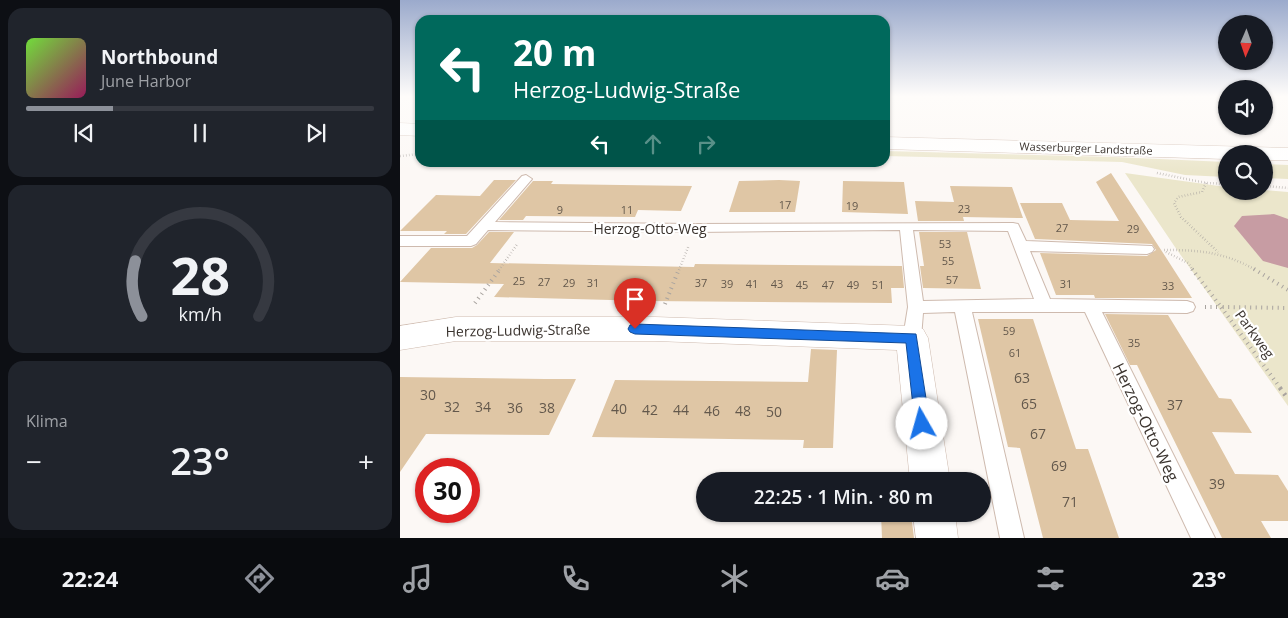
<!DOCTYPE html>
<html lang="de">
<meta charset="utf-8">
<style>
:root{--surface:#171b24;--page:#20242c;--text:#f1f3f6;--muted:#9ea1a6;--line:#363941;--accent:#8c9099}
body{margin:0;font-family:"Open Sans",sans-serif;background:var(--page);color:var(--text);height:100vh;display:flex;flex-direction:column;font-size:19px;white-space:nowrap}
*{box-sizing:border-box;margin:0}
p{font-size:16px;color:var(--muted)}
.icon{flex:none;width:28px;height:28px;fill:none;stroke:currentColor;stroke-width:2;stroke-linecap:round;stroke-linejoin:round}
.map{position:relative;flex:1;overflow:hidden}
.drawer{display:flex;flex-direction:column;gap:8px;padding:8px;background:#0d0f14;width:400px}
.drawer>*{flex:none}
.hud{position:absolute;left:15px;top:15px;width:475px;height:152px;border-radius:15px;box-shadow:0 1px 4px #0004;background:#00695c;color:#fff;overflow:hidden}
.needle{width:32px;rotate:182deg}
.fabs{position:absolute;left:818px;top:15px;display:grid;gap:10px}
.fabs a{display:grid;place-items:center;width:55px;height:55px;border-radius:50%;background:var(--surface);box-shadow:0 1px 4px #0004;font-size:25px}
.speed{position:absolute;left:15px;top:458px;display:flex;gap:10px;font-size:25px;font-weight:700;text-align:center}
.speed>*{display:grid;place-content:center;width:65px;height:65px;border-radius:50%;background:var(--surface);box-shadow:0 1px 4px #0004;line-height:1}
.speed .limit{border:8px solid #d22;background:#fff;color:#111}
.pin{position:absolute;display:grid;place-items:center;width:42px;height:42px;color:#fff;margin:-51px -21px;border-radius:50% 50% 50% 0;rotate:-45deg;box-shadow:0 0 5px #0007}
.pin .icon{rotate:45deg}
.me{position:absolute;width:55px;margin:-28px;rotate:353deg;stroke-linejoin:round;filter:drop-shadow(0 0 4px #0008)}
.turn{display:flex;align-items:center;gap:18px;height:105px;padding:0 15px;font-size:22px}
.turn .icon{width:65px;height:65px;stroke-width:2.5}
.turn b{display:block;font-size:35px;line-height:42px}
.lanes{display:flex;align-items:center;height:48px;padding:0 15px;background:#0003;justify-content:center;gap:25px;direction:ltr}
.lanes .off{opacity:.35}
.big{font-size:38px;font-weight:600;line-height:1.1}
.drawer .card{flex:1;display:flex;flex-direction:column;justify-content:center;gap:8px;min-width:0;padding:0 18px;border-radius:15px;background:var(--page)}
.drawer .dial{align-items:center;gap:0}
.dial svg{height:130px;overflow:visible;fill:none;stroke:var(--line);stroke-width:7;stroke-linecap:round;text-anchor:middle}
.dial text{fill:var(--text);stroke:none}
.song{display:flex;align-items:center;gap:15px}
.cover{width:60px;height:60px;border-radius:8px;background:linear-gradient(135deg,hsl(100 70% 55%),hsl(330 70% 35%))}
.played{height:5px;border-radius:2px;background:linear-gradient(90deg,var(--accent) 25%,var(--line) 25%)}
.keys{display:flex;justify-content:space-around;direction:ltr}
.heat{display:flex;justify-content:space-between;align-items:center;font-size:28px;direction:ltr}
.trip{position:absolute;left:296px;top:472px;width:295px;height:50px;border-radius:25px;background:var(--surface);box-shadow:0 1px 4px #0004;font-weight:600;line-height:50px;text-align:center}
.dock{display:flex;height:80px;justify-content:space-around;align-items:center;background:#090b0e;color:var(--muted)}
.dock .icon{width:35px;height:35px}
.dock .on{color:var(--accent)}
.dock b{font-size:22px;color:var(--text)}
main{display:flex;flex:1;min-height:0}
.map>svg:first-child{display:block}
.green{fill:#ebe6cb}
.water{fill:#c79ca3}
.building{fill:#dfc6a5}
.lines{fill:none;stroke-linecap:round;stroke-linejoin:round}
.service-casing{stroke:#cebaae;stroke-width:2}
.minor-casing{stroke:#cebaae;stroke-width:1}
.tertiary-casing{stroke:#cebaae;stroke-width:1}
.path-far2{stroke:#a8a39f;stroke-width:2.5;stroke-dasharray:0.5 2.5;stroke-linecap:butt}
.path-far1{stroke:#a8a39f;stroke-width:4;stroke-dasharray:1 4.5;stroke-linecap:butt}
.path{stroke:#a8a39f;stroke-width:4.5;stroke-dasharray:2 5;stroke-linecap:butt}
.service{fill:#fff;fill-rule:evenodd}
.minor{fill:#fff;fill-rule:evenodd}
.tertiary{fill:#fff;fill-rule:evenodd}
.route{fill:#1a73e8;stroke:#114b97}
.labels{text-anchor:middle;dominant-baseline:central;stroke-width:4.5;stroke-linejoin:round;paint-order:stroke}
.far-street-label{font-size:11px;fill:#3a332e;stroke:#fff}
.number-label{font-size:11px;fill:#63584c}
.street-label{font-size:14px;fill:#3a332e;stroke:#fff}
.near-number-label{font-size:14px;fill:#63584c}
.near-street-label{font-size:16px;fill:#3a332e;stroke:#fff}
</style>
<main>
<section class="drawer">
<div class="card">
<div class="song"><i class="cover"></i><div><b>Northbound</b><p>June Harbor</p></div></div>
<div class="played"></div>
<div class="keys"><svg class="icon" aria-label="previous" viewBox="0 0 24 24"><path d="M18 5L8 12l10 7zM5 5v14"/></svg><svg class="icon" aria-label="pause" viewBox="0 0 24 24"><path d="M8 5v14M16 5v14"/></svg><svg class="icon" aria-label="next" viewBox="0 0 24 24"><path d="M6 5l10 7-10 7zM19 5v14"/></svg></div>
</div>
<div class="card dial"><svg viewBox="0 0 100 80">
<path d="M14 69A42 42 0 1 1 86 69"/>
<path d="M14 69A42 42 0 0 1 10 35" stroke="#8c9099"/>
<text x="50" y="56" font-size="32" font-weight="700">28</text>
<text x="50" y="72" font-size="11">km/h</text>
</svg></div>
<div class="card"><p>Klima</p>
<div class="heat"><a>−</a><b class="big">23°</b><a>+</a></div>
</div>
</section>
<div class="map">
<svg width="888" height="538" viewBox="0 0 888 538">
<rect width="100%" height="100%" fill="#fcf8f5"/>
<g class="green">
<path d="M485 151 714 157 826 162V177L785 175 722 162 485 156Z"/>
<path d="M864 164 888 165V179L864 178Z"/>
<path d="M725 173 826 187V191H864V190L888 192V406L775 247Z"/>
</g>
<path class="water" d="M874 214 888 219V268L863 261 834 226 842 216Z"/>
<g class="building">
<path d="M711 173 765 256 792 298H695L694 295H656L640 253 747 256 756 250 752 244 635 239 620 203H662L670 220 719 221 696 182Z"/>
<path d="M94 180H116L66 234H44L47 231H0L36 195 80 196Z"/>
<path d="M379 180 400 181 395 212H329L339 181Z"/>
<path d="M133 181H153L151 184 292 186 281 211 238 210 235 217 126 216 123 220H99Z"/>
<path d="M443 181 504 182 508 214 442 212Z"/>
<path d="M550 186 612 187 623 218 563 217 564 221H518L515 201 554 202Z"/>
<path d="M89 232H114L90 263 294 267 295 264 502 266 504 288H491L492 303 248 301 94 297 104 284 0 282 31 248H72L77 245Z"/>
<path d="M519 232H567L581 289 523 288 520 266H524Z"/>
<path d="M705 314 768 315 819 398 831 399 852 433 812 432 835 474 878 475 888 491V521H861L871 538H822L737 365H730Z"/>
<path d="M578 319H633L676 449H688L719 538H643L620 448 608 447Z"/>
<path d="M411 349 437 350 433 448H403L404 440 192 437 215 380 408 382Z"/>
<path d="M0 377 145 379H176L149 435 26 434 0 472Z"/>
<path d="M480 474 508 475V481H480Z"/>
<path d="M481 514H511L514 538H482Z"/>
</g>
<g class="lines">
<g class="service-casing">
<path id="service" d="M126 175 132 179 95 222 295 224 613 223 618 224 626 241 752 246 754 249 752 252 747 254 630 251 650 299 787 301 793 303 795 307 793 311 787 313 702 312 815 538H791L685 312H572L624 538H600L555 312 523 313 521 338 518 343 512 345 506 343 503 338 508 307 500 230 295 232 88 230 76 244 71 246H0V236H67L122 176ZM513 230 608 231 634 299 523 301Z"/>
</g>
<g class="minor-casing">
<g id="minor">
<path d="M56 317H255L512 326 523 329 528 338 550 481H510L497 350 255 341H56L0 350V326Z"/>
<path d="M513 514H555L558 538H516Z"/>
</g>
</g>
<g class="tertiary-casing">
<g id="tertiary">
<path d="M0 123 20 124V136L0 135Z"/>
<path d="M485 137 888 148V160H864V154H826V159L485 149Z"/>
</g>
</g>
<g class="path-far2">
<path d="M0 156 20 154"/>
<path d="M757 173 806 183 826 184"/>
<path d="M806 183 802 192 778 197 774 203 781 217 818 252"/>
<path d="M864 186 888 188"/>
<path d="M764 250C801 250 823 252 856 270"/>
<path d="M766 252 788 263 793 270"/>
<path d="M99 270 118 243"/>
<path d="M279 270 289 245"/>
</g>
<g class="path-far1">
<path d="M792 269 821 307 888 308"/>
<path d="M854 269 888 290"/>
<path d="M75 303 100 269"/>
<path d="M265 304 279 269"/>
<path d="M805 307H821L881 389"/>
</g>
<path class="path" d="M880 388 888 399"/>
<use href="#service" class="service"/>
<use href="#minor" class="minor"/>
<use href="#tertiary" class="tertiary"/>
</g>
<linearGradient id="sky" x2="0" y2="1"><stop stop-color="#9baacc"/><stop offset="0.56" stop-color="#fefcfa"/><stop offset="1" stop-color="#fefcfa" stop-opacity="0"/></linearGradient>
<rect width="888" height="172" fill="url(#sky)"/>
<path class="route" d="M235 324 516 334 530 424 528 429 522 431 517 429 515 424 506 343 235 334 230 332 228 329 230 325Z"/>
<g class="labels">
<g class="far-street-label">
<text transform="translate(686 148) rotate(2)">Wasserburger Landstraße</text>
</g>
<g class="number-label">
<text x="385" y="204">17</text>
<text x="452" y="205">19</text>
<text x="564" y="208">23</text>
<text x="160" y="209">9</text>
<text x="227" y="209">11</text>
<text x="662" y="227">27</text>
<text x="733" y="228">29</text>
<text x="545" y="243">53</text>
<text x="548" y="260">55</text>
<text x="552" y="279">57</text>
<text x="119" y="280">25</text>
<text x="144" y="281">27</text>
<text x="169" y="282">29</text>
<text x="193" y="282">31</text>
<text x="301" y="282">37</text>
<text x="327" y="283">39</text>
<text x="352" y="283">41</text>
<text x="377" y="283">43</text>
<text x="666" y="283">31</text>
<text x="402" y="284">45</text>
<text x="428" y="284">47</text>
<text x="453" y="284">49</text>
<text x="478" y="284">51</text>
<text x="768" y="285">33</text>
<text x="609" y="330">59</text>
<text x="734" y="342">35</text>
<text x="615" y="352">61</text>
</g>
<g class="street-label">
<text x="250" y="228">Herzog-Otto-Weg</text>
<text transform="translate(118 330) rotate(-1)">Herzog-Ludwig-Straße</text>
<text transform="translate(855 334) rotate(54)">Parkweg</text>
</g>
<g class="near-number-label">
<text x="622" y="377">63</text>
<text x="28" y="394">30</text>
<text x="629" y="403">65</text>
<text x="775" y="404">37</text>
<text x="52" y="406">32</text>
<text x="83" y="406">34</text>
<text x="115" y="407">36</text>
<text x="147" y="407">38</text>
<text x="219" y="408">40</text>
<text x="250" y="409">42</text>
<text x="281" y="409">44</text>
<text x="312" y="410">46</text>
<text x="343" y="410">48</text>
<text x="374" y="411">50</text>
<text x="638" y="433">67</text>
<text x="659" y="465">69</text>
<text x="817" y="483">39</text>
<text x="670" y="501">71</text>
</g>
<g class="near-street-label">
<text transform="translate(746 422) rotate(64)">Herzog-Otto-Weg</text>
</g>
</g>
</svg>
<div class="fabs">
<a><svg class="needle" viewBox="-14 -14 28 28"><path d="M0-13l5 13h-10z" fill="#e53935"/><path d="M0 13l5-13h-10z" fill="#9ea1a6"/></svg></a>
<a><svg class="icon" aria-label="sound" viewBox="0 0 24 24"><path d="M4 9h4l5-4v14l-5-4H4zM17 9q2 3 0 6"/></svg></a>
<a><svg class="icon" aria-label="search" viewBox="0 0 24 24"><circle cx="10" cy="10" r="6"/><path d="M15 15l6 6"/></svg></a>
</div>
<div class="speed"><div class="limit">30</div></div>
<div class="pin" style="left:235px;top:329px;background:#d93025"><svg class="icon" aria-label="arrive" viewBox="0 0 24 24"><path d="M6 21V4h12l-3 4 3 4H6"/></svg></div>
<svg class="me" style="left:522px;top:424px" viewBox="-20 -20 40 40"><circle r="19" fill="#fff"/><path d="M0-13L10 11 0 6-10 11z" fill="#1a73e8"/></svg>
<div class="trip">22:25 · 1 Min. · 80 m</div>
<div class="hud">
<div class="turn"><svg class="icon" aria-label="left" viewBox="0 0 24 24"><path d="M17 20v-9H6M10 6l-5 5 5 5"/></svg><div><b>20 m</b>Herzog-Ludwig-Straße</div></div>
<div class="lanes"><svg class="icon" aria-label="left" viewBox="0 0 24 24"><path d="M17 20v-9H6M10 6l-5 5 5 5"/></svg><svg class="icon off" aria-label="ahead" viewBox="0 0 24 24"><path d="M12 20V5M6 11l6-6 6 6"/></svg><svg class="icon off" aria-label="right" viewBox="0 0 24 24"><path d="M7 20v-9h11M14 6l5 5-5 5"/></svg></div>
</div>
</div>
</main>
<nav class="dock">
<b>22:24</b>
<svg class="icon on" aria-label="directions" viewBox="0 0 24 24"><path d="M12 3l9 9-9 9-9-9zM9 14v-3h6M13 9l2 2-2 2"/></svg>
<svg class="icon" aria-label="music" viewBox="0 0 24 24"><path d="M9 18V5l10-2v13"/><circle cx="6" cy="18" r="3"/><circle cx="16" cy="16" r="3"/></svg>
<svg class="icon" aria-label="phone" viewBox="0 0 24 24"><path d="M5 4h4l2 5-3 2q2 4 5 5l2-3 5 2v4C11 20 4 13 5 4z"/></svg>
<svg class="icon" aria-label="climate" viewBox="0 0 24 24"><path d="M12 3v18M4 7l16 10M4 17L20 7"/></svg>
<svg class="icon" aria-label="car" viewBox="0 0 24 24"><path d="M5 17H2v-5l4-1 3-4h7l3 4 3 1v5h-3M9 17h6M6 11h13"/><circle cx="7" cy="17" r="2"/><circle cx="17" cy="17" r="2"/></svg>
<svg class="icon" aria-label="filters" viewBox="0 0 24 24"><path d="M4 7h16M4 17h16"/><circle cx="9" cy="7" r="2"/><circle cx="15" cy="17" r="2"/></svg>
<b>23°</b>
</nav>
